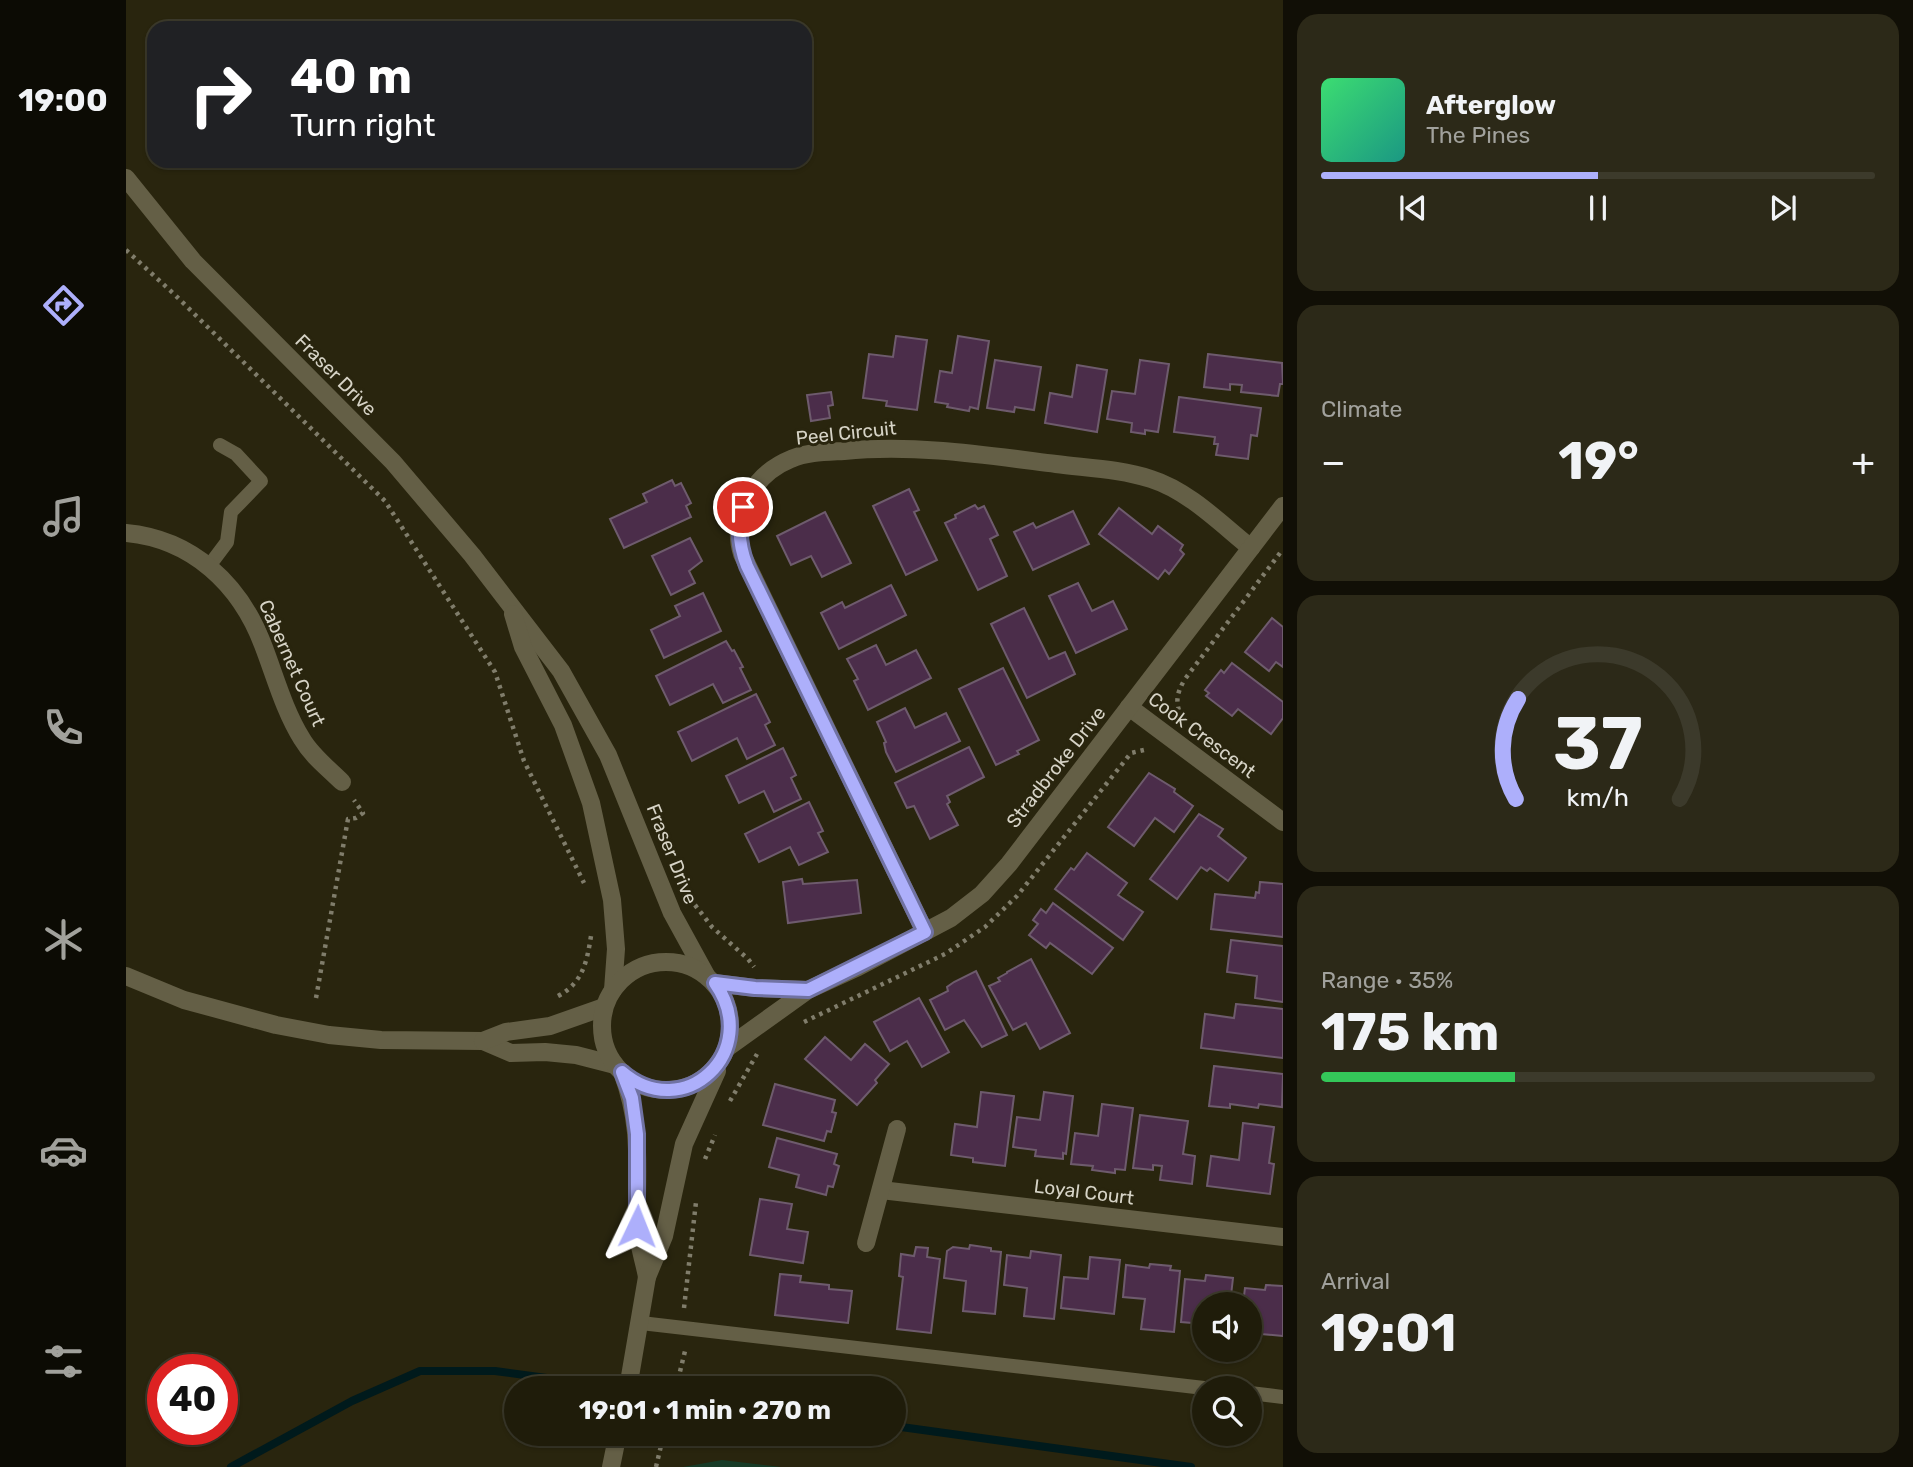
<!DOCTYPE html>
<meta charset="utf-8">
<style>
:root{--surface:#1f1c0a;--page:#2c2918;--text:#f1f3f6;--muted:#a1a19c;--line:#3c3a2b;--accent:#adaffb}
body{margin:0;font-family:Rubik,sans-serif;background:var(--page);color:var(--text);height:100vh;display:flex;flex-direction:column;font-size:26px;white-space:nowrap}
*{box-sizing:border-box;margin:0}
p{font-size:23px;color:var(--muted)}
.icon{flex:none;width:38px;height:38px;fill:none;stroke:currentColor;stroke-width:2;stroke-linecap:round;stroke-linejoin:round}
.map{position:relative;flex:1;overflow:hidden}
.side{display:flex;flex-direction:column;gap:14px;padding:14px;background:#110f06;width:630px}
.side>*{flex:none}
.guide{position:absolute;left:21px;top:21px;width:665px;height:147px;border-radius:21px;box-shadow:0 2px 5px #0004,0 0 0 2px var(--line);background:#202124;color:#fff;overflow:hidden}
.fabs{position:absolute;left:1066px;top:1292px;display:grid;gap:14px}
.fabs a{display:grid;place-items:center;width:70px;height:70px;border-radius:50%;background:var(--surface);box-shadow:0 2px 5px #0004,0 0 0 2px var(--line);font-size:35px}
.speed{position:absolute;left:21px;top:1354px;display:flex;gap:14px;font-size:35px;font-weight:700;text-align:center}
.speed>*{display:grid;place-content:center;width:91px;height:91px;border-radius:50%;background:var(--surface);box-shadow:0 2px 5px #0004,0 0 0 2px var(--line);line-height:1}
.speed .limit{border:10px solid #d22;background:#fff;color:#111}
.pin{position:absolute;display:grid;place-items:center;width:60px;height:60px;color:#fff;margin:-30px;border:4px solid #fff;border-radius:50%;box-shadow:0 2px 7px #0007}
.me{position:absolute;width:77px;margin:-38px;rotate:2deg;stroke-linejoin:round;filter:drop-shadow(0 0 5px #0008)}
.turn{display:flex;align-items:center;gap:24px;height:147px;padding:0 28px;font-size:32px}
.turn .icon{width:91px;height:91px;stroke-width:2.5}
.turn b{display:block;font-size:49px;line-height:60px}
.big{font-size:52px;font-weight:700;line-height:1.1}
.side .widget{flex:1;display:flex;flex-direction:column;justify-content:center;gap:10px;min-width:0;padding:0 24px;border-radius:21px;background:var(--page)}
.side .dial{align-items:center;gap:0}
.dial svg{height:182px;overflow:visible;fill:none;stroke:var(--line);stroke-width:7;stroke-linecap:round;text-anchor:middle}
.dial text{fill:var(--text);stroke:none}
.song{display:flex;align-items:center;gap:21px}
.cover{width:84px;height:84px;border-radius:10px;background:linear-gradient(135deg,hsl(140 70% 55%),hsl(170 70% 35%))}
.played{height:7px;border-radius:4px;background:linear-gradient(90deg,var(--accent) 50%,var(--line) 50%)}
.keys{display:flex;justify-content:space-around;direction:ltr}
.heat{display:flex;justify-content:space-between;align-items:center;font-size:38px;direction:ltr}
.charge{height:10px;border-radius:5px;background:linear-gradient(90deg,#34c759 35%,var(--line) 0)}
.trip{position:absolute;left:378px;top:1376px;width:402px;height:70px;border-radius:35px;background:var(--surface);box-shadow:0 2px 5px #0004,0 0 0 2px var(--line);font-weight:700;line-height:70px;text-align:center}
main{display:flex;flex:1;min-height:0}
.tab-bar{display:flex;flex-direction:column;width:126px;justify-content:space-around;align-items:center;background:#0c0b04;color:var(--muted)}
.tab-bar .icon{width:49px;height:49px}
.tab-bar .on{color:var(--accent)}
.tab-bar b{font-size:32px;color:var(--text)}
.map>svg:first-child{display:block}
.green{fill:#173b27}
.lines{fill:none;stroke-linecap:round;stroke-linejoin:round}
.stream{stroke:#001a1c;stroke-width:8}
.building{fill:#4b2d4a;stroke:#6e5b6d;stroke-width:2}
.path{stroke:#807d6b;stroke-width:4.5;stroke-dasharray:3.5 5;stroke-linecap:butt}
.service{stroke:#645f46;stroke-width:14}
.minor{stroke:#645f46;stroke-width:18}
.tertiary{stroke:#645f46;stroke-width:18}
.route-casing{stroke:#7072a3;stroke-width:18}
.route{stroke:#adaffb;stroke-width:12}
.labels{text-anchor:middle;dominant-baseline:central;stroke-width:6;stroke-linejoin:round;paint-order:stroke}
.street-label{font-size:19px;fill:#d6d3c6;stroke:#29250e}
</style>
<main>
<nav class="tab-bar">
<b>19:00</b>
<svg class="icon on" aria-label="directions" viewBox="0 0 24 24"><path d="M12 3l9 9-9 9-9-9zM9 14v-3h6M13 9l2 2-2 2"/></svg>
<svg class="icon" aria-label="music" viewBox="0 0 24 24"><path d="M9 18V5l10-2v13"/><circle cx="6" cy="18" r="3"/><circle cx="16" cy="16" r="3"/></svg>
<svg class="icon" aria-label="phone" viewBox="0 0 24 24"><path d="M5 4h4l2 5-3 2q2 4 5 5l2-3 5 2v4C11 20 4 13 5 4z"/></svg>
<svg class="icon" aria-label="climate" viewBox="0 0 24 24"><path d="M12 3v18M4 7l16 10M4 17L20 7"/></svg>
<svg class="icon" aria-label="car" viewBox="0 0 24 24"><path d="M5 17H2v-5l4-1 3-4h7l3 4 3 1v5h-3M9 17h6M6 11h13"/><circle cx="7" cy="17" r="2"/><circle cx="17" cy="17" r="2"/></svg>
<svg class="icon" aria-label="filters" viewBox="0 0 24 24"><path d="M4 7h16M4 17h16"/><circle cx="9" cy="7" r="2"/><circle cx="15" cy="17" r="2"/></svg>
</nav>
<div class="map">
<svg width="1157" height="1467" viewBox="0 0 1157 1467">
<rect width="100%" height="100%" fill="#29250e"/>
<path class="green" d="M596 1460 655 1467H557Z"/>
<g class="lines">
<g class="stream">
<path d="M768 1426 1065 1467"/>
<path d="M105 1467 226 1401 294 1371H369L465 1384"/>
</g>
</g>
<g class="building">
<path d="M770 336 801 340 791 410 760 406 761 401 737 398 743 354 767 357Z"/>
<path d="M832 336 863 341 852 409 844 407 843 411 821 407 822 404 809 402 814 371 826 373Z"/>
<path d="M1082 354 1156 363 1157 384H1154L1152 396 1115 392 1116 385 1104 384V390L1078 387Z"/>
<path d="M869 360 915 367 908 410 889 407 888 412 861 408Z"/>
<path d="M1014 360 1043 364 1032 432 1019 430V434L1005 432 1006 423 981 419 986 391 1009 394Z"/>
<path d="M951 365 981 370 971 432 919 423 924 393 946 397Z"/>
<path d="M705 392 707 405 702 406 704 418 685 421 681 395Z"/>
<path d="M1053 397 1135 408 1131 436 1125 435 1122 459 1090 455 1092 444H1088L1089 437 1048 432Z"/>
<path d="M546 480 549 486 555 483 565 503 560 506 565 517 498 548 484 519 521 502 517 494Z"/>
<path d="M783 489 793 510 788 512 811 560 780 575 747 506Z"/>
<path d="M849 505 852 509 858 506 872 535 864 539 881 576 852 590 819 523 830 518 829 515Z"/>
<path d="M993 508 1026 534 1032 526 1057 545 1054 550 1058 554 1043 574 1039 570 1032 579 973 534Z"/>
<path d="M947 511 963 544 907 570 888 532 907 523 910 528Z"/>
<path d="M699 512 725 563 696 577 685 556 665 565 651 536Z"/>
<path d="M564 538 576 561 563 571 569 583 545 595 526 556Z"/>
<path d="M952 583 966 611 987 601 1001 629 950 653 923 596Z"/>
<path d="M765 585 780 615 713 649 695 613 716 602 719 608Z"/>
<path d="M577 593 595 631 538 658 525 630 554 616 549 606Z"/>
<path d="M898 608 923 659 939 652 949 674 901 698 865 624Z"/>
<path d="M1146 618 1157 627V667L1150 662 1143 671 1119 652Z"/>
<path d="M600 641 606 651 608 650 617 667 614 668 625 690 597 703 587 684 544 705 530 676Z"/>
<path d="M750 645 760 665 790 650 805 678 742 710 728 681 732 679 721 659Z"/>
<path d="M1106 663 1157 702V718L1145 734 1112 709 1106 716 1080 696 1083 693 1079 690 1095 670 1098 673Z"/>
<path d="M877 668 913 740 891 751 893 754 870 765 833 689Z"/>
<path d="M630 694 644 722 639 725 649 745 621 759 611 738 566 761 552 732Z"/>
<path d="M779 708 789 728 820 713 834 741 770 772 760 752 758 743 760 742 751 722Z"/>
<path d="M843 747 858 777 821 796 824 802 821 804 832 825 804 839 788 806 781 808 769 783Z"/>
<path d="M657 748 670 775 665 778 675 799 648 812 638 791 613 803 600 776Z"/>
<path d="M1023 773 1049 789 1048 792 1067 806 1048 832 1029 818 1008 846 982 827Z"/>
<path d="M683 802 697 831 692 833 702 852 673 865 664 847 633 862 619 834Z"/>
<path d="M1073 814 1097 829 1092 836 1120 858 1102 881 1084 868 1081 871 1075 867 1051 899 1024 879Z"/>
<path d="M961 853 1001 883 992 895 1017 912 997 940 929 889 945 868 948 870Z"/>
<path d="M676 879 677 884 731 880 735 913 662 923 657 882Z"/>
<path d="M1134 882 1157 884V937L1085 929 1089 894 1129 898 1130 892 1133 893Z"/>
<path d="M927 903 987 948 966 974 924 943 920 948 903 935 912 924 907 920 915 909 920 913Z"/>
<path d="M1105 940 1157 946V1002L1129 998 1131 976 1101 972Z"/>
<path d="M905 959 944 1033 914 1049 900 1023 887 1030 863 986 874 981 872 978 881 973V972Z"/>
<path d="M850 971 881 1035 856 1047 838 1020 819 1030 804 1000 822 991 821 987 828 982Z"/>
<path d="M793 998 823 1052 796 1067 781 1041 764 1051 748 1022Z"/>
<path d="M1110 1004 1157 1009V1058L1075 1048 1079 1014 1108 1018Z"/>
<path d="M699 1037 725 1060 739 1044 763 1064 749 1080 751 1083 731 1105 679 1059Z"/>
<path d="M1088 1066 1157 1074 1156 1107 1133 1104 1132 1108 1104 1104V1108L1083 1106Z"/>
<path d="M649 1084 709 1100 706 1112 710 1113 705 1132 701 1131 698 1141 637 1125Z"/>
<path d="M855 1092 888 1096 879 1166 847 1162V1158L825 1155 829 1124 851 1127Z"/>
<path d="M918 1092 947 1096 940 1154 937 1153V1159L909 1156 910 1150 887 1147 891 1117 914 1120Z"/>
<path d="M976 1104 1007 1108 999 1170 989 1169V1173L966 1170 967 1166 945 1164 949 1133 972 1136Z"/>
<path d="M1014 1115 1062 1121 1057 1154 1069 1156 1066 1184 1034 1180 1036 1166 1027 1165V1170L1007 1168Z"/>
<path d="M1117 1123 1148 1127 1143 1163 1148 1164 1144 1194 1081 1186 1085 1156 1113 1160Z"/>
<path d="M651 1138 711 1154 708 1164 713 1166 707 1187 702 1186 700 1195 670 1187 673 1175 643 1167Z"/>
<path d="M634 1199 666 1204 661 1229 682 1232 677 1263 624 1255Z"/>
<path d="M844 1245 865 1248V1251L875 1252 869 1314 837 1311 840 1281 818 1278 821 1251 827 1247 843 1249Z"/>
<path d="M790 1247 802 1248 801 1257 814 1259 805 1333 771 1329 777 1277 773 1276 775 1254 788 1256Z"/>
<path d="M905 1251 935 1255 928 1319 898 1316 901 1288 878 1285 881 1255 904 1258Z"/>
<path d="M964 1257 994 1260 988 1314 935 1308 938 1277 962 1279Z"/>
<path d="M1024 1264 1045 1266 1044 1270 1054 1271 1048 1332 1015 1329 1019 1299 997 1297 1000 1265 1023 1268Z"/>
<path d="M654 1274 675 1276 674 1282 703 1285V1289L726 1291 722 1323 649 1315Z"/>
<path d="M1080 1275 1107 1278 1104 1304H1078V1324L1055 1322 1059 1279 1079 1281Z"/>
<path d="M1140 1285 1157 1286V1336L1124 1333V1304H1117L1119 1288 1139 1290Z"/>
</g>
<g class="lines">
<g class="path">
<path d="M0 250 48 294 259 501 369 672 398 761 458 883"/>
<path d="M1056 718C1049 703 1050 694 1059 679L1157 549"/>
<path d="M569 905 586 927 622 959 628 967"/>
<path d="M432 996C457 983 461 961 465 936"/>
<path d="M190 998 222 819 230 818 237 813 228 800"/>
<path d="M678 1022 819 954 859 927 891 896 1005 753 1022 749"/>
<path d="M604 1101 631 1054"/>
<path d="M579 1159 589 1135"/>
<path d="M558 1308 570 1202"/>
<path d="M550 1388 560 1347"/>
<path d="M530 1467 538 1433"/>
</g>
<g class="service">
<path d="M83 566 101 542 105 512 135 481 110 454 94 445"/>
<path d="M515 1323 1078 1388"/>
<path d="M1124 1393 1157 1397"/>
</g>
<g class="minor">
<path d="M0 533C66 539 114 584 137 645 149 676 158 710 176 739 186 756 202 768 216 782"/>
<path d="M1003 707 1157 822"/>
<path d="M799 932 616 554C604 514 628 474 665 459 681 452 700 452 718 451 789 444 859 455 930 464 961 468 995 469 1025 479 1063 491 1095 524 1125 548"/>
<path d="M0 976 58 1000 150 1025 203 1035 255 1040 357 1041 385 1053 419 1052 450 1055 489 1065"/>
<path d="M588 983 629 988 682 990"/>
<path d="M357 1041 380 1032 424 1026 478 1007"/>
<path d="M601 1048 682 990 732 967 825 918 856 894 883 864 1157 506"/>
<path d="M755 1190 1157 1237"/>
<path d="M740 1243 771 1129"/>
</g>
<g class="tertiary">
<path d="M0 178 67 261 267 462 346 555 435 671 482 755 546 913 580 975"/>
<path d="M387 614 397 647 437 725 465 803 486 900 490 949 487 990"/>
<circle cx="540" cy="1026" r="64"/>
<path d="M496 1072C517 1128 510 1167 511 1224 511 1241 518 1260 521 1277"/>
<path d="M502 1388 521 1277 538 1236 558 1144 591 1071"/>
<path d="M485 1467 492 1433"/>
</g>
</g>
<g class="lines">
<g class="route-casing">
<path id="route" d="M511 1226V1134L506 1098 496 1072C558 1125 637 1051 589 983L629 988 682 990 799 932 621 566C613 546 611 528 617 507"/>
</g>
<use href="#route" class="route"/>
</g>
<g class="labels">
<g class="street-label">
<text transform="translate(210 375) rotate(45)">Fraser Drive</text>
<text transform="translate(720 433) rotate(-6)">Peel Circuit</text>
<text transform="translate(166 663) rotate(66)">Cabernet Court</text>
<text transform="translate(1076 735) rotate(37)">Cook Crescent</text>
<text transform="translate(930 767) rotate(-52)">Stradbroke Drive</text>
<text transform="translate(546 854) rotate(68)">Fraser Drive</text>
<text transform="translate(958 1192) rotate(7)">Loyal Court</text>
</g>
</g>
</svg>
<div class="fabs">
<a><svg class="icon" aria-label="sound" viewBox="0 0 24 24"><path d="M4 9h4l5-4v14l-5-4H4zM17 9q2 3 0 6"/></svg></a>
<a><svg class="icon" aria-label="search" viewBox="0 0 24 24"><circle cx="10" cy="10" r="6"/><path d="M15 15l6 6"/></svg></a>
</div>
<div class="speed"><div class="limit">40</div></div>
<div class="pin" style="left:617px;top:507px;background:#d93025"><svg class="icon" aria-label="arrive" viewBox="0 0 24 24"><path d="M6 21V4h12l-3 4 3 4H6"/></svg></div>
<svg class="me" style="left:511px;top:1226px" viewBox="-20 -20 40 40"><path d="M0-17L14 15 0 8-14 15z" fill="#adaffb" stroke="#fff" stroke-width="4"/></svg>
<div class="trip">19:01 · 1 min · 270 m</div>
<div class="guide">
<div class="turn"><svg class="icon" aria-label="right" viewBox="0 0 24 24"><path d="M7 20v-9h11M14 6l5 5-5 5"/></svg><div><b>40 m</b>Turn right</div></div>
</div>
</div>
<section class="side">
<div class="widget">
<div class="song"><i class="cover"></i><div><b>Afterglow</b><p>The Pines</p></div></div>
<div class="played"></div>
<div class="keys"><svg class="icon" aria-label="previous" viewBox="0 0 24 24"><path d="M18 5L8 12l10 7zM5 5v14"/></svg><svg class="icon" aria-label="pause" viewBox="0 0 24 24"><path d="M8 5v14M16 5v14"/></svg><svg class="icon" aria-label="next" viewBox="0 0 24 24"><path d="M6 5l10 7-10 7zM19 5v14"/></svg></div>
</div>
<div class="widget"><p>Climate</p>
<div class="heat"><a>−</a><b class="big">19°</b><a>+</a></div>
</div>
<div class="widget dial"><svg viewBox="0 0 100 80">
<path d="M14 69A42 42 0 1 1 86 69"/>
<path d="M14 69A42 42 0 0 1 15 25" stroke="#adaffb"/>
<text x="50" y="56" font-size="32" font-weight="700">37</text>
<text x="50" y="72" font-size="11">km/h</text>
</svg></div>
<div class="widget"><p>Range · 35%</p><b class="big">175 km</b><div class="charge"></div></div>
<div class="widget"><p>Arrival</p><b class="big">19:01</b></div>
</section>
</main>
